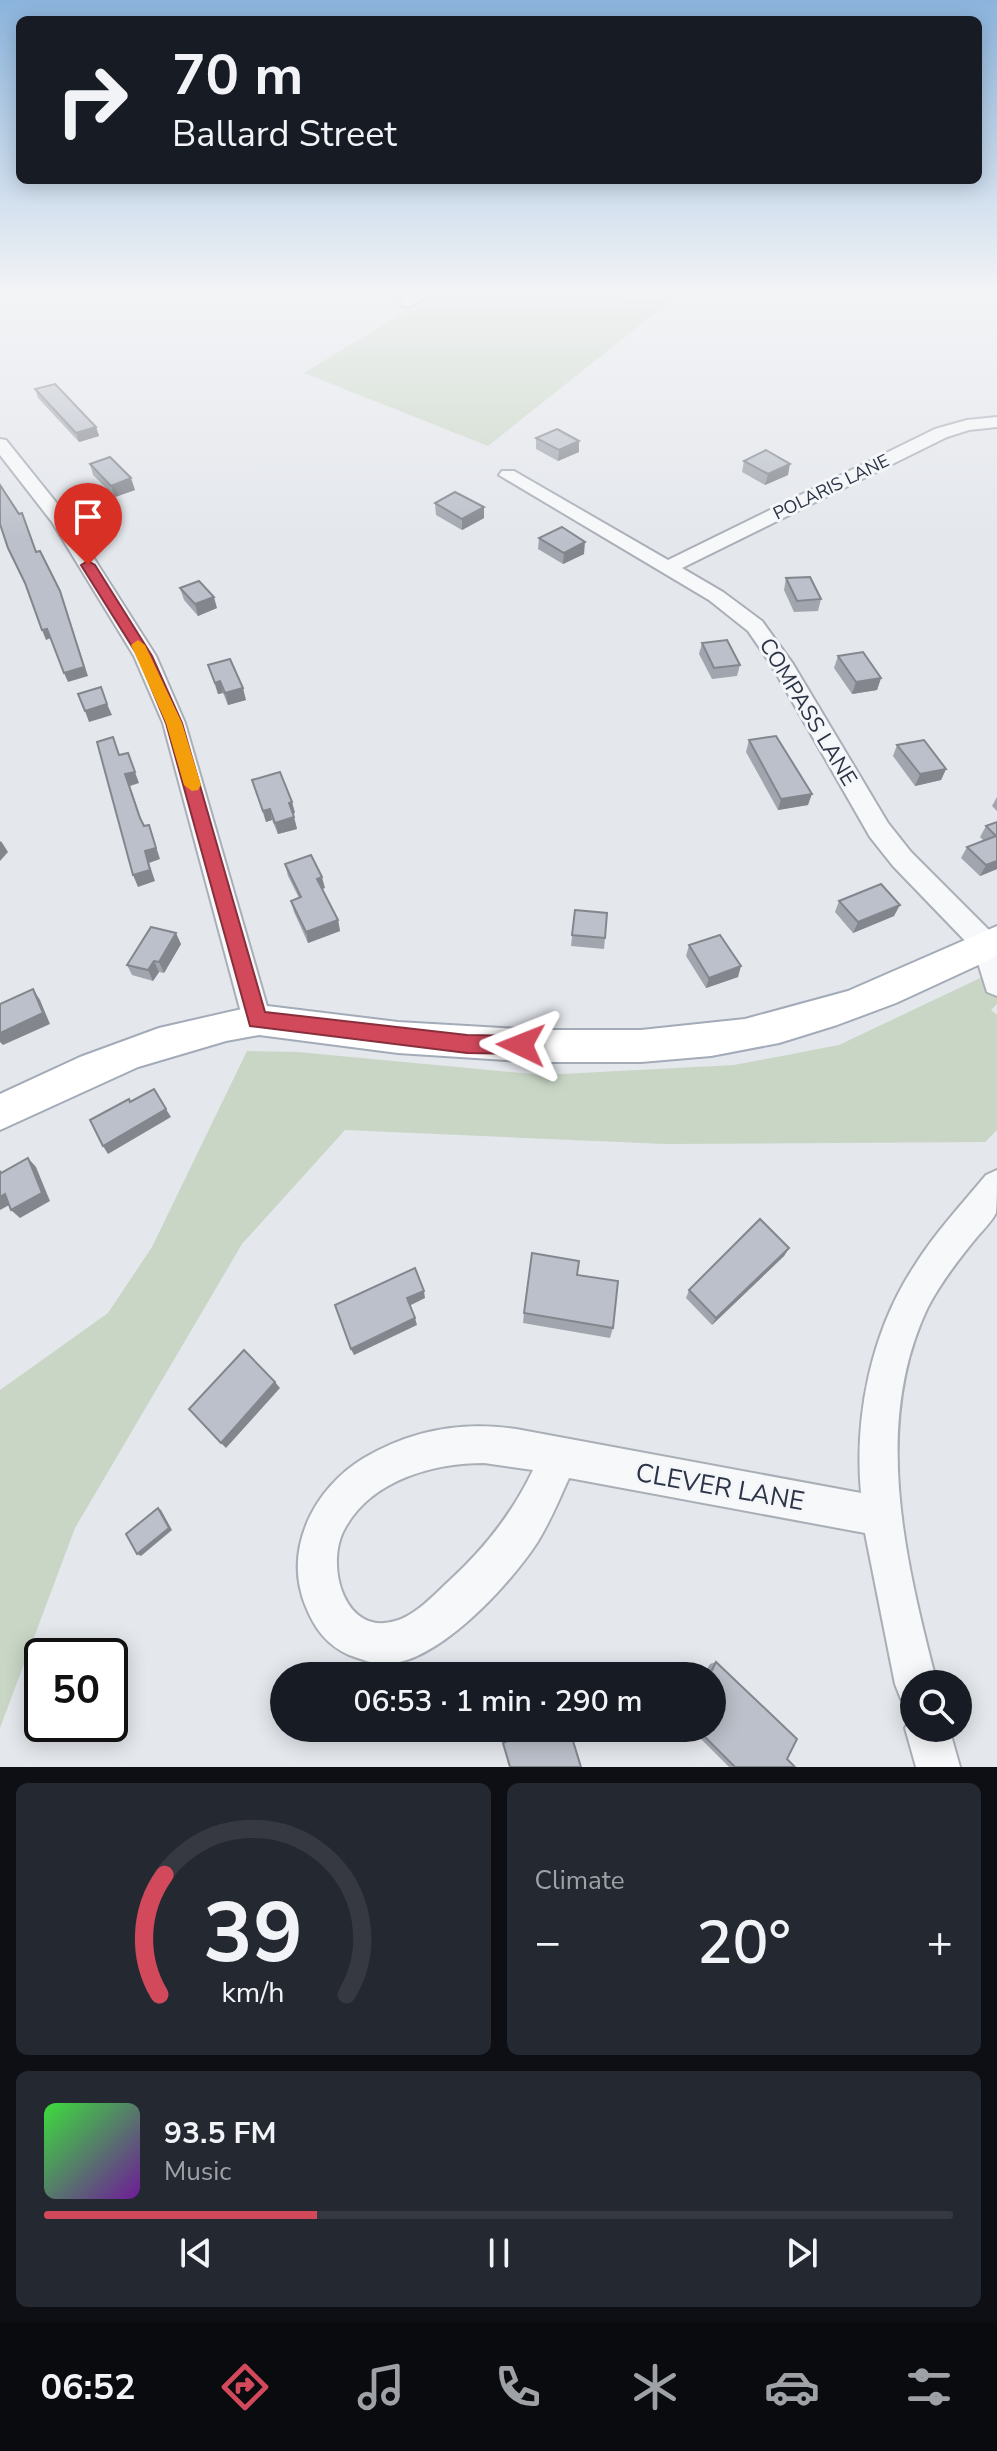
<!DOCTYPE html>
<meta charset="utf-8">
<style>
:root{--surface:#171b24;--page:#242831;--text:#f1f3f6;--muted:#9ea1a6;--line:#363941;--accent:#d1495b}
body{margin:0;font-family:"Nunito Sans",sans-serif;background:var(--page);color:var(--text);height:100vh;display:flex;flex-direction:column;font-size:30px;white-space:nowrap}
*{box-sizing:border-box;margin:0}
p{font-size:26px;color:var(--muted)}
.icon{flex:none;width:44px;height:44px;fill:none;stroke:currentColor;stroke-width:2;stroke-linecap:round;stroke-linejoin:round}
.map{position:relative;height:1767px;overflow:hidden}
.details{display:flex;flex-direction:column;gap:16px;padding:16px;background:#0d0f14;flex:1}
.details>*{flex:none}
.banner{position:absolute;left:16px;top:16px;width:966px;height:168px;border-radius:12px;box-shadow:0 4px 20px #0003;background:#171b24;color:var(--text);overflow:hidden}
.fabs{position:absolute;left:900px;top:1670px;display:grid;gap:16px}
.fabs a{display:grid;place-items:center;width:72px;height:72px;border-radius:50%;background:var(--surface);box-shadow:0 4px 20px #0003;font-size:40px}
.speed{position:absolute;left:24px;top:1638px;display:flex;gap:16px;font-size:40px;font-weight:700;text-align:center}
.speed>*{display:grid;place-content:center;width:104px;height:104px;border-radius:50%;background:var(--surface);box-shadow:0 4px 20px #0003;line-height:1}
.speed .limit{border:4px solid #111;border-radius:12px;background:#fff;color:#111}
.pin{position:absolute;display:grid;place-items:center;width:68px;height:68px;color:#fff;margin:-82px -34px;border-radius:50% 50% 50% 0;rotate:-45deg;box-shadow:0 0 8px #0007}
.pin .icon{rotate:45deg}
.me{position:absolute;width:88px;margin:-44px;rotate:272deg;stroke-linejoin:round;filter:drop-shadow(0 0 6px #0008)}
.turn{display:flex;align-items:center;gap:28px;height:168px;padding:0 24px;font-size:36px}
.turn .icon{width:104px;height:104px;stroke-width:2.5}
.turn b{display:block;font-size:56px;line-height:68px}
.big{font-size:60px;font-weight:600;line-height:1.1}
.details .card{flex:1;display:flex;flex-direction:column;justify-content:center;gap:12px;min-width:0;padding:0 28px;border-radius:12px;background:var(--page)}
.details .dial{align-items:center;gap:0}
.dial svg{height:208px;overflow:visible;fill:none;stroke:var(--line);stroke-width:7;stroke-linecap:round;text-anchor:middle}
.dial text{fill:var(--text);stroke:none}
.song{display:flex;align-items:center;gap:24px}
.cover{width:96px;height:96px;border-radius:12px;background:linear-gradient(135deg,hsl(120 70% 55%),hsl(280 70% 35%))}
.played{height:8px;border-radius:4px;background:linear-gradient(90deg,var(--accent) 30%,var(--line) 30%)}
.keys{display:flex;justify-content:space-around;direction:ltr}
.heat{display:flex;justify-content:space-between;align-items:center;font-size:44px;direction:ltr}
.details .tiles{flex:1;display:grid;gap:16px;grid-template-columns:1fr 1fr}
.card:last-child{grid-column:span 2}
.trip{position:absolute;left:270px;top:1662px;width:456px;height:80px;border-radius:40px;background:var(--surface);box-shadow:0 4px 20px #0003;font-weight:600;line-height:80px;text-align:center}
.dock{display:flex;height:128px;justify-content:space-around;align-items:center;background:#090b0e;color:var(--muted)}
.dock .icon{width:56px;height:56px}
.dock .active{color:var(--accent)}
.dock b{font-size:36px;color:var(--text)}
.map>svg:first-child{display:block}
.green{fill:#c9d6c5}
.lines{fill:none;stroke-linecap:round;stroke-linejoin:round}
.minor-casing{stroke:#a9aeb7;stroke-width:4}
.major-casing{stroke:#a3abb8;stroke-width:4}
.minor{fill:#f7f8fa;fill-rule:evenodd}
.major{fill:#fff;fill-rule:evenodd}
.wall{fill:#a1a5ae}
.shaded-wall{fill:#83868d}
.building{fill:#bbc0ca;stroke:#83868d;stroke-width:2}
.route{fill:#d1495b;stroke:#882f3b;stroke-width:2}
.slow{fill:#f59e0b}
.labels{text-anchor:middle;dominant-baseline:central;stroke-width:6;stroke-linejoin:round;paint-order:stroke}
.far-street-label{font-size:18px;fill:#2b3445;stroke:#f4f6f9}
.street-label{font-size:22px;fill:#2b3445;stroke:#f4f6f9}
.near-street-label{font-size:26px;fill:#2b3445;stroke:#f4f6f9}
</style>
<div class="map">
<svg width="997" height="1767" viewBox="0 0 997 1767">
<rect width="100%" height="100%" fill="#e4e7ec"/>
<g class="green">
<path d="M429 297 674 298 488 446 304 373Z"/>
<path d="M997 970V1004L991 1010 997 1015V1130L985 1142 665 1144 345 1130 242 1244 75 1528 0 1728V1390L108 1313 152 1247 247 1051 298 1052 542 1075 734 1065 839 1045Z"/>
</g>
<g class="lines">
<g class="minor-casing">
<g id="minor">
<path d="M413 293H430L411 306H401V300Z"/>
<path d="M997 417V427L969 430 947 437 682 568 723 592 762 621 793 664 888 823 911 852 997 938V996L987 992 974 950 893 866 870 837 772 666 748 631 709 600 499 475 502 471H514L668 560 935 429 967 420Z"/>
<path d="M0 439 6 440 67 516 156 656 185 723 271 1020 267 1029 257 1032 247 1029 243 1020 163 723 134 656 52 522 0 455Z"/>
<path d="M997 1170C997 1182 997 1203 996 1213 992 1221 983 1230 977 1237 959 1259 941 1282 928 1307 871 1426 906 1563 937 1684H914V1704L901 1699 895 1684 865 1533 569 1478C559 1500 550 1522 537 1543 510 1584 437 1665 384 1664 372 1664 361 1659 349 1655 327 1645 315 1629 306 1607 282 1550 314 1488 364 1458 411 1430 463 1421 516 1429L861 1493C854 1417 871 1333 913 1268 934 1234 961 1205 986 1175ZM484 1463 533 1470C512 1514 484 1549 449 1581 434 1595 415 1616 395 1621 345 1636 326 1568 343 1532 368 1481 432 1463 484 1463Z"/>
<path d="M914 1712V1728H949L960 1767H916L905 1728Z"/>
</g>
</g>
<g class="major-casing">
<path id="major" d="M997 926V955L987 961 896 1003 837 1025 779 1043 711 1056 641 1062H537L398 1053 259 1035 226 1041 138 1067 0 1130V1094L80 1057 159 1028 259 1005 398 1022 537 1030H641L745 1019 848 991Z"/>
</g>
<use href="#minor" class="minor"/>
<use href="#major" class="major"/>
</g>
<g class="wall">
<path d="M35 389 96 427 99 436 79 442 38 398Z"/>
<path d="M536 438 579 441V452L558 461 536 449Z"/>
<path d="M744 461 788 475 765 485 742 472Z"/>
<path d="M90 464 135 490 115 497 93 475Z"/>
<path d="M435 503 484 507V518L462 530 436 515Z"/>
<path d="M539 538 584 554 563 564 538 549Z"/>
<path d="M786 578 821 599 818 611 794 612 784 590Z"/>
<path d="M180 588 217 608 198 616 184 600Z"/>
<path d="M702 643 740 665 737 676 712 679 699 654Z"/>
<path d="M838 656 881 678 877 690 852 694 834 668Z"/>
<path d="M208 665 246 700 228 705 223 693 218 694Z"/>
<path d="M749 740 808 805 778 810 746 752Z"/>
<path d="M897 745 946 769 941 780 915 786 893 756Z"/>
<path d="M252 780 292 802 295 813 293 814 297 829 278 834 272 820 266 822Z"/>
<path d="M997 797V811L992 806Z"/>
<path d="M997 822V869L980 876 961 858 967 847 983 840 980 837 986 826Z"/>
<path d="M285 864 325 888 322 889 338 920 340 931 308 943 294 912 291 901 299 898 288 876Z"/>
<path d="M839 901 894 916 853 933 835 912Z"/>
<path d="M575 910 605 938 604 949 571 946Z"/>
<path d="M181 944 164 973 159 972 153 981 132 975 127 965Z"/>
<path d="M689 945 738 977 706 988 686 956Z"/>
<path d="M789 1248 784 1256 712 1325 686 1298 689 1290Z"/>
<path d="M577 1275 613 1328 610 1338 523 1323 524 1313Z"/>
<path d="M716 1662 787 1759 795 1767H729L690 1728H712V1676H703L710 1664Z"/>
</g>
<g class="shaded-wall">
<path d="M96 427 99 436 79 442 76 433Z"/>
<path d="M579 441V452L558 461 559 450Z"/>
<path d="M790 464 788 475 765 485 768 474Z"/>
<path d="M131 478 135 490 115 497 111 486Z"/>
<path d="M484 507V518L462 530V519Z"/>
<path d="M585 542 584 554 563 564 564 553Z"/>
<path d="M60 591 88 676 68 682 64 673Z"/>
<path d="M214 597 217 608 198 616 195 604Z"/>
<path d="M47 629 51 638 46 640 42 630Z"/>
<path d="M881 678 877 690 852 694 856 682Z"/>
<path d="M220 681 223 693 218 694 215 683Z"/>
<path d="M243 688 246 700 228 705 225 693Z"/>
<path d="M107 704 112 715 89 722 85 711Z"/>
<path d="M128 753 139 783 130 786 145 830 125 774Z"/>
<path d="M946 769 941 780 915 786 920 774Z"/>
<path d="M812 794 808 805 778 810 781 799Z"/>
<path d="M292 802 295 813 291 814 289 803Z"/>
<path d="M270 809 272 820 266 822 263 811Z"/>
<path d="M294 817 297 829 278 834 275 823Z"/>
<path d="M149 825 160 859 149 863 155 881 138 887 133 875 145 851Z"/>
<path d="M1 841 8 852 0 861V842Z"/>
<path d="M997 861V869L980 876 986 865Z"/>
<path d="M322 877 325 888 319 890 317 879Z"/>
<path d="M900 905 894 916 853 933 858 922Z"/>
<path d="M338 920 340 931 308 943 306 932Z"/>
<path d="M176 933 181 944 164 973 159 962Z"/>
<path d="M154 961 159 972 153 981 148 970Z"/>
<path d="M741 966 738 977 706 988 709 978Z"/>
<path d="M33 989 40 1000 50 1024 3 1045 0 1042V1033Z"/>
<path d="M166 1109 171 1117 108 1154 103 1146Z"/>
<path d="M28 1158 36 1167 50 1201 20 1218 11 1210Z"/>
<path d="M5 1194 13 1203 0 1210V1197Z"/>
<path d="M789 1248 784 1256 712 1325 716 1318Z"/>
<path d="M424 1291 425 1298 409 1306 407 1298Z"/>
<path d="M415 1318 417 1325 354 1355 351 1349Z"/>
<path d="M275 1382 280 1388 226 1448 221 1443Z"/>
<path d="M158 1508 161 1510 172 1530 141 1556 137 1554Z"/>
</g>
<g class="building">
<path d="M55 384 96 427 76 433 35 389Z"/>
<path d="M557 429 579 441 559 450 536 438Z"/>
<path d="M766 450 790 464 768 474 744 461Z"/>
<path d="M110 457 131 478 111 486 90 464Z"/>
<path d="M0 485 19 514 22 513 36 552 40 551 60 591 84 667 64 673 47 629 42 630 25 583 8 548 0 524Z"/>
<path d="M455 492 484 507 462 519 435 503Z"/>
<path d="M562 527 585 542 564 553 539 538Z"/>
<path d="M810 577 821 599 797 601 786 578Z"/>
<path d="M199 581 214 597 195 604 180 588Z"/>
<path d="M727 640 740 665 714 668 702 643Z"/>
<path d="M863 652 881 678 856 682 838 656Z"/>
<path d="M230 659 243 688 225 693 220 681 215 683 208 665Z"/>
<path d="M101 687 107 704 85 711 78 694Z"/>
<path d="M776 736 812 794 781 799 749 740Z"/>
<path d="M113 737 119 755 128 753 135 772 125 774 140 818 144 826 149 825 156 848 145 851 150 870 133 875 97 742Z"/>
<path d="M924 740 946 769 920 774 897 745Z"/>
<path d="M280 772 292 802 289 803 294 817 275 823 270 809 263 811 252 780Z"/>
<path d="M997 822V861L986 865 967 847 996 836 986 826Z"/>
<path d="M311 855 322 877 317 879 338 920 306 932 291 901 301 897 285 864Z"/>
<path d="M881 884 900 905 858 922 839 901Z"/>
<path d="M575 910 607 913 605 938 572 935Z"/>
<path d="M151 927 176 933 159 962 154 961 148 970 127 965Z"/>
<path d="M720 935 741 966 709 978 689 945Z"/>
<path d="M33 989 43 1013 0 1033V1004Z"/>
<path d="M154 1089 166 1109 103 1146 90 1120 129 1099 130 1102Z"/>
<path d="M28 1158 42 1193 11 1210 5 1194 0 1197V1171L1 1173Z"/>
<path d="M760 1219 789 1248 716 1318 689 1290Z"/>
<path d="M532 1253 579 1261 577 1275 618 1281 613 1328 524 1313Z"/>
<path d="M415 1268 424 1291 407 1298 415 1318 351 1349 335 1305Z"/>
<path d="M244 1350 275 1382 221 1443 189 1409Z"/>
<path d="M158 1508 169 1528 137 1554 126 1534Z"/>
<path d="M716 1662 797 1739 787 1759 795 1767H735L696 1728H712V1676H709Z"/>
<path d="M538 1728H569L581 1767H510L503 1743Z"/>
</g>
<linearGradient id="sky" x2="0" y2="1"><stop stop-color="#8bb4dd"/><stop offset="0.54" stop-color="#f3f4f6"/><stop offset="1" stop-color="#f3f4f6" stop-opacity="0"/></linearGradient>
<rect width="997" height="541" fill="url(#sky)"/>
<path class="route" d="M88 561 95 565 152 656 182 723 265 1012 467 1035 521 1036 528 1039 531 1045 528 1052 521 1054 467 1053 250 1026 166 723 138 656 81 565Z"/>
<path class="slow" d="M138 640 145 645 182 723 201 785 198 790 192 791 184 785 166 723 131 645Z"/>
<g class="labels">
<g class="far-street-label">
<text transform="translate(831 487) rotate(-26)">POLARIS LANE</text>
</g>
<g class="street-label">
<text transform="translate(808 712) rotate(59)">COMPASS LANE</text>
</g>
<g class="near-street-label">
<text transform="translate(720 1487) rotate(10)">CLEVER LANE</text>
</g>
</g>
</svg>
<div class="fabs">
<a><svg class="icon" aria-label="search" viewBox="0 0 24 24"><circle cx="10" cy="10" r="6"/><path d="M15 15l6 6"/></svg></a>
</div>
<div class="speed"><div class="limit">50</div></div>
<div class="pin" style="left:88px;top:565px;background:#d93025"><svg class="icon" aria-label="arrive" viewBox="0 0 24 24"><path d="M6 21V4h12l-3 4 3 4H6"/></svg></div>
<svg class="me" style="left:521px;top:1045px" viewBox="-20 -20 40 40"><path d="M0-17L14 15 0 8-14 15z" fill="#d1495b" stroke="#fff" stroke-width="4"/></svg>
<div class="trip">06:53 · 1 min · 290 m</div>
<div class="banner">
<div class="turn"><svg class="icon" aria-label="right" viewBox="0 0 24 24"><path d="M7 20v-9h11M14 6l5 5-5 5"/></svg><div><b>70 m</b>Ballard Street</div></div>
</div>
</div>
<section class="details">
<div class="tiles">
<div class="card dial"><svg viewBox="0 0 100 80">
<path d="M14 69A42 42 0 1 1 86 69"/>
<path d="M14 69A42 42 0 0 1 16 23" stroke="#d1495b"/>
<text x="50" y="56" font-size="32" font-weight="700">39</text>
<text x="50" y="72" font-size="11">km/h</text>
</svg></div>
<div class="card"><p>Climate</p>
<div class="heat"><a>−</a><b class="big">20°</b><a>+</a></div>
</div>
<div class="card">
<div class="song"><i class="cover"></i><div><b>93.5 FM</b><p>Music</p></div></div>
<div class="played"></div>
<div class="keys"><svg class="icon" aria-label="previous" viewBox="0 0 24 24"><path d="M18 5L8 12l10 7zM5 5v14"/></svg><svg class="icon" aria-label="pause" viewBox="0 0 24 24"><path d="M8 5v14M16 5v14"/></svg><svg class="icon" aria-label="next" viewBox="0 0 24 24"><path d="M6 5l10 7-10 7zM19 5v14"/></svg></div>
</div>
</div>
</section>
<nav class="dock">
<b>06:52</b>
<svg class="icon active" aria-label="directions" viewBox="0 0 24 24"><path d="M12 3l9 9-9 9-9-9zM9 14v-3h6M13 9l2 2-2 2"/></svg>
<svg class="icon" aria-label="music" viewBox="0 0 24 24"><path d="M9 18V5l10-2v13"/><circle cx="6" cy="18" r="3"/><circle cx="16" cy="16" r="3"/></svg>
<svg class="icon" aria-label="phone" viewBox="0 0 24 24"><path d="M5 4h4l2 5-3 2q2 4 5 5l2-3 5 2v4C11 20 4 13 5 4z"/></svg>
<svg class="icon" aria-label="climate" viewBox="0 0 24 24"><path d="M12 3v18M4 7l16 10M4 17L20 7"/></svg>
<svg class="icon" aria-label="car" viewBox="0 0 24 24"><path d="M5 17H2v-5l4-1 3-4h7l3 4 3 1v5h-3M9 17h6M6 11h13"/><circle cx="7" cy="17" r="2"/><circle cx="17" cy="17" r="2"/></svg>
<svg class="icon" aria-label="filters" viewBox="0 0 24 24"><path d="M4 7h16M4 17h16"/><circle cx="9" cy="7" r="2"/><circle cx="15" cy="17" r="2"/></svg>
</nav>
